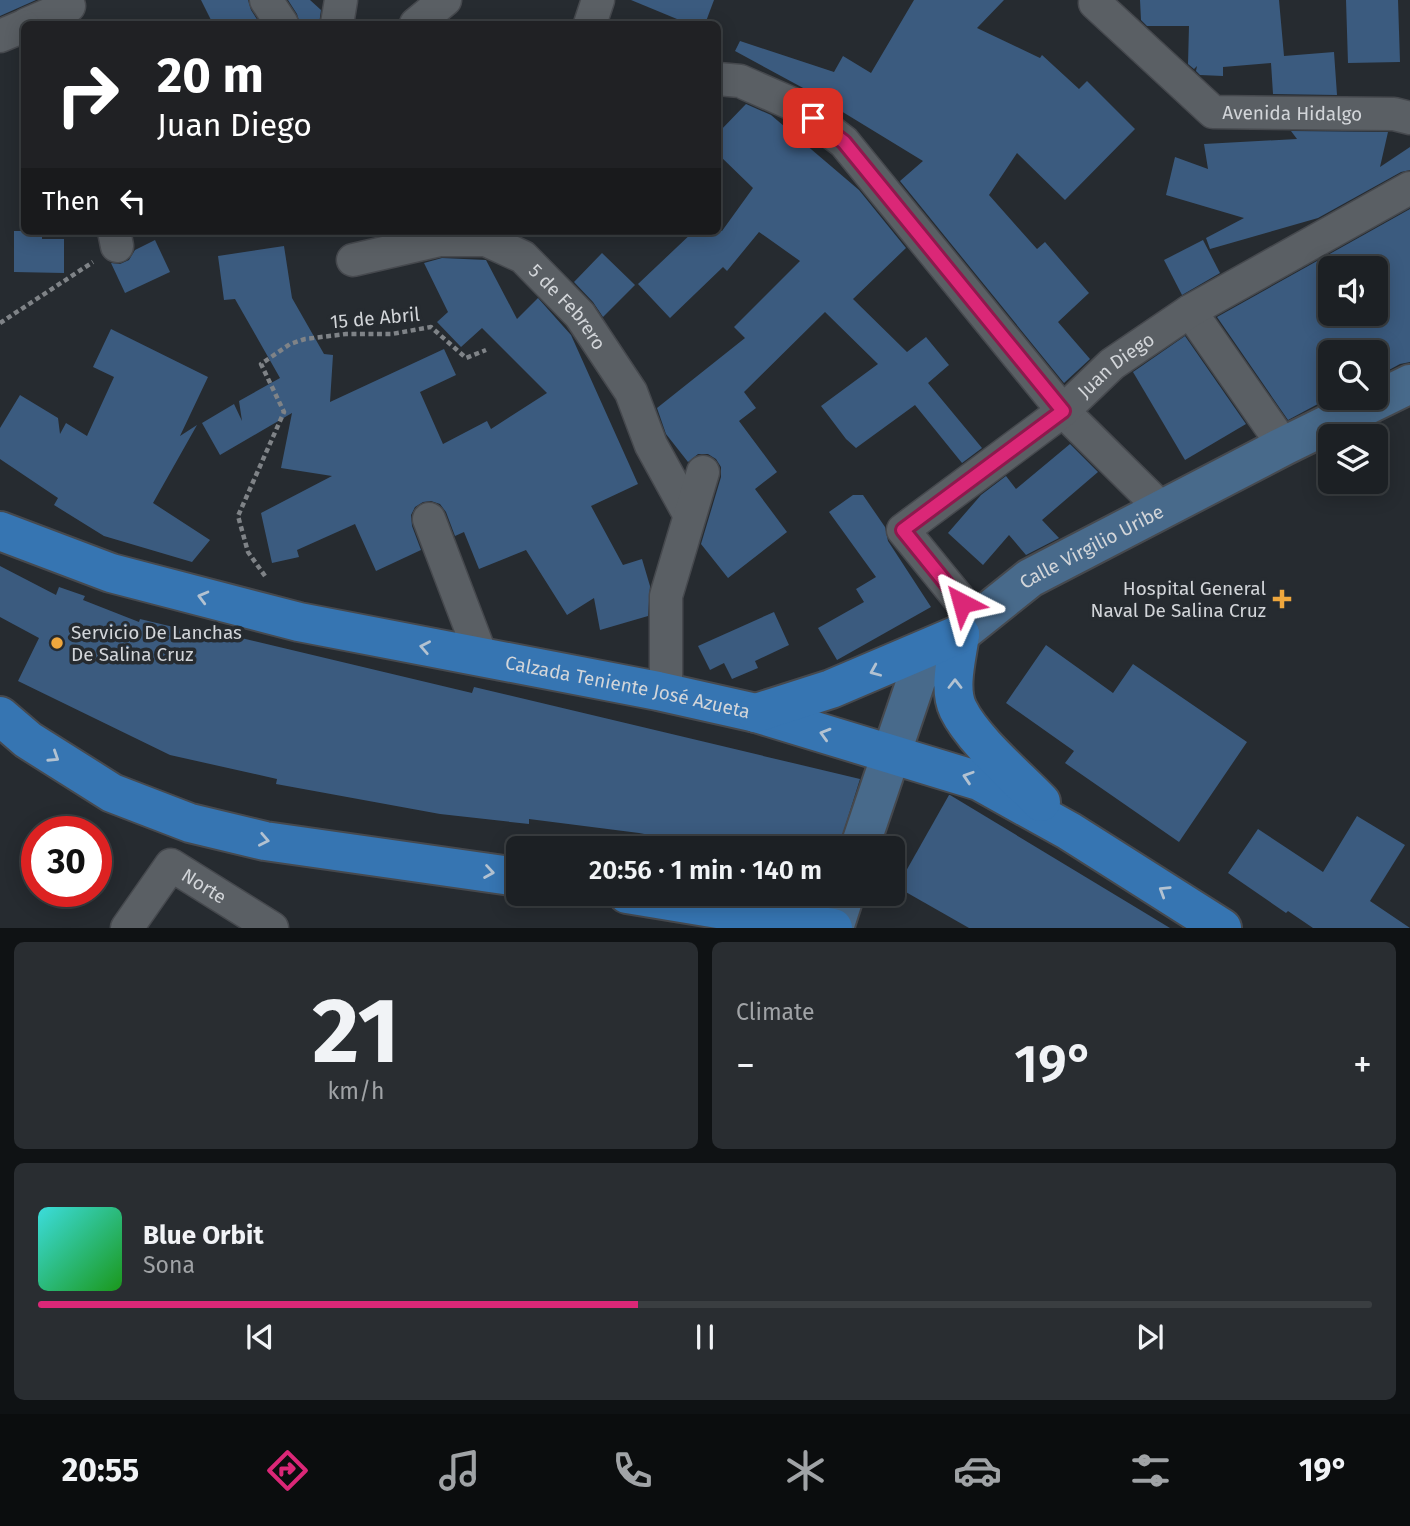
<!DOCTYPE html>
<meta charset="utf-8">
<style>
:root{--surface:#1c2024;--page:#292d31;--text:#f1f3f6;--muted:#a0a3a6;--line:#3a3e41;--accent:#db2777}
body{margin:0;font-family:"Fira Sans",sans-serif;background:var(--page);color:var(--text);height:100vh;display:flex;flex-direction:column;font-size:26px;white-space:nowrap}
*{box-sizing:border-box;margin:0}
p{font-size:23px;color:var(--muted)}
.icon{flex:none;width:38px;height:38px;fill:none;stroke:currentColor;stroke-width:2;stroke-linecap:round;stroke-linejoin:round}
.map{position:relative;height:928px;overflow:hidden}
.sheet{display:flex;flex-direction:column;gap:14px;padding:14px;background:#0f1214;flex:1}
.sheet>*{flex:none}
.hud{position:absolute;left:21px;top:21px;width:700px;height:214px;border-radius:10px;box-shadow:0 4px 18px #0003,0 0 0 2px var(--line);background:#202124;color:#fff;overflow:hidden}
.controls{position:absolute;left:1318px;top:256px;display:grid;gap:14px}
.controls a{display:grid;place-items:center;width:70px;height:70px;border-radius:10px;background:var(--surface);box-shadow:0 4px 18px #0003,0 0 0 2px var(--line);font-size:35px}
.speed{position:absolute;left:21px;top:816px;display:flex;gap:14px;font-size:35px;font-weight:700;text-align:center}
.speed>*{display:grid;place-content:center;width:91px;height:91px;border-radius:50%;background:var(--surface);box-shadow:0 4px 18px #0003,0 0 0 2px var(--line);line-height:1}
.speed .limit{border:10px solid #d22;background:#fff;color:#111}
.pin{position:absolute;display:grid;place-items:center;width:60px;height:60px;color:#fff;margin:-30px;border-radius:14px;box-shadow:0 4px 10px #0006}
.me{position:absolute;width:77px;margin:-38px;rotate:321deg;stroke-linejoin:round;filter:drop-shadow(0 0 5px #0008)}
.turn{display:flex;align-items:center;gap:24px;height:147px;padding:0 21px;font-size:32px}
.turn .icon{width:91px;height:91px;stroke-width:2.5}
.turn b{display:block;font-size:49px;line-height:60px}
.then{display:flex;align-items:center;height:66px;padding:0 21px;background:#0003;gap:14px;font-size:26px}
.big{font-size:52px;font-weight:600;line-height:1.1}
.sheet .widget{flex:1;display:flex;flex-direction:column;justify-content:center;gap:10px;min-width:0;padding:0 24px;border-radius:10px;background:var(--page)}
.sheet .dial{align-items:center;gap:0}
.dial b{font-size:91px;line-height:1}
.song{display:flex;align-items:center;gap:21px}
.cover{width:84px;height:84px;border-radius:10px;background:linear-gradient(135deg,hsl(180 70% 55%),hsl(120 70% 35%))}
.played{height:7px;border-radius:4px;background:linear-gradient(90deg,var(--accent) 45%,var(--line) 45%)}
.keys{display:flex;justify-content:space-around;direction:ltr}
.heat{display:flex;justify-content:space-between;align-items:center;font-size:38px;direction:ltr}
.sheet .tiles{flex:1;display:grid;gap:14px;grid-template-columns:1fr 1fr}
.widget:last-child{grid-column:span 2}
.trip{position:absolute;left:506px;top:836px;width:399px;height:70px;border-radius:10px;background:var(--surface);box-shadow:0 4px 18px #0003,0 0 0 2px var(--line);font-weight:600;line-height:70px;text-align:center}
.dock{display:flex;height:112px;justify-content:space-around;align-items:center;background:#0b0d0e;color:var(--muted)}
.dock .icon{width:49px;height:49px}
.dock .active{color:var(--accent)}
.dock b{font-size:32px;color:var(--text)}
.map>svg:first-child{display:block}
.building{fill:#3b5b7f;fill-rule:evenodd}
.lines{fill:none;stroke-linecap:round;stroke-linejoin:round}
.street-casing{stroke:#46494e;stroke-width:35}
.secondary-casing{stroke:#46494e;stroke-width:42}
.primary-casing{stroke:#46494e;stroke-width:42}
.path{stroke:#7f8387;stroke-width:4.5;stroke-dasharray:5 3.5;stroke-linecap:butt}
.street{stroke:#5a5f64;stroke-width:32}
.secondary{stroke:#486a8b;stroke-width:38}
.primary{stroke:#3675b2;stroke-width:38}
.oneway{stroke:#b3c2d1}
.route-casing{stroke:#8e194d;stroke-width:18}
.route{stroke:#db2777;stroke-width:12}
.poi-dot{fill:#efa73d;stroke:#262b30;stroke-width:2.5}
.labels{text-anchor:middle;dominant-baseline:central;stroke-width:7;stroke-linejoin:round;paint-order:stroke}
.street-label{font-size:19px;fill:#d2d5d9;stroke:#262b30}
.poi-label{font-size:19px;fill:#d2d5d9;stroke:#262b30;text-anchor:end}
</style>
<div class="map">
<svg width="1410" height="928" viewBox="0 0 1410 928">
<rect width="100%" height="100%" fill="#262b30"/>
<g class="building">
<path d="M0 0H36L0 16Z"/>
<path d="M201 0H248L251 10 260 24H213Z"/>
<path d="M288 0H310L321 10 319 24H300L297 14Z"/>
<path d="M631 0H714L705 24H689Z"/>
<path d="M914 0H1004L977 28 1040 58 1042 55 1079 89 1087 81 1135 129 1065 200 1017 153 989 195 1037 249 1045 242 1089 293 1058 322 1090 359 1064 383 900 181 923 161 805 89 735 51 740 41 834 72 843 56 871 73Z"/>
<path d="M1140 0H1279L1284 56 1334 52 1337 95 1273 94 1271 63 1223 67V76L1200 75 1196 71 1197 66 1194 69 1188 64 1189 26H1147L1141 20Z"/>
<path d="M1346 0H1398L1400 62 1348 63Z"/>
<path d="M746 104 771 115 859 190 906 248 853 299 907 352 926 337 949 365 928 383 982 448 962 463 915 405 856 448 846 439 821 406 878 364 825 312 744 392 756 408 739 421 777 472 755 489 787 532 728 578 701 544 721 477V467L716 459 708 454H698L688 462 666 434 657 408 745 338 734 327 800 261 759 232 727 271 723 267 670 318 638 284 694 231H722L753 188 718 154V133Z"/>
<path d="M1291 131 1388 132 1380 167 1410 147V170L1401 172 1318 218 1210 249 1206 238 1244 218 1166 195 1175 157 1208 169 1204 144 1297 139Z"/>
<path d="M1410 209V362L1400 364 1376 377V352H1330L1331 397 1288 420 1217 317ZM1330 268H1376V313H1330Z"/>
<path d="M14 231H42V239H64V273L14 272Z"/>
<path d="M155 240 170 272 125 293 111 263 120 264 129 260 135 250Z"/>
<path d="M1203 240 1220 273 1182 295 1164 260Z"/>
<path d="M284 246 292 298 324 354 333 355 330 402 444 349 456 375 420 392 443 444 487 421 491 429 547 393 482 328 461 347 437 322 448 312 424 263 442 258 486 260 517 319 538 298 571 335 638 484 591 506 623 565 642 559 650 586 648 616 600 630 594 598 567 615 526 550 479 569 464 532 455 536 446 512 440 504 431 501 423 502 415 507 411 515 412 526 421 550 376 571 355 524 297 550 299 557 272 563 261 513 332 476 281 468 292 413 220 455 202 423 234 404 242 421 239 401 280 378 235 299 224 300 218 256Z"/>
<path d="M602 253 635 285 603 317 593 302 574 282Z"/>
<path d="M111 329 208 377 180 436 197 425 153 503 210 540 192 562 104 536 54 505 58 498 0 459V428L20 395 58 418 60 434 66 423 87 436 114 377 93 367Z"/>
<path d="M1185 336 1246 424 1185 460 1133 372Z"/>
<path d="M1070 444 1098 472 1042 520 1059 538 1026 555 1009 535 983 565 948 533 981 495 1006 476 1016 489Z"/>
<path d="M853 495H863L885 527 888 541 931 607 837 660 818 628 864 602 856 589 876 577 829 512Z"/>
<path d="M0 566 56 595 59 587 85 596 83 600 139 622 140 619 215 637 216 632 472 693 474 687 860 779 838 849H725L639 833 529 819V824L440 814 276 784 277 779 170 755 18 681 39 638 0 617Z"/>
<path d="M774 612 789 645 755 661 758 668 732 679 724 663 710 670 698 646Z"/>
<path d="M1046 645 1113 693 1133 664 1247 742 1179 842 1065 763 1074 751 1006 703Z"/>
<path d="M949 795H950L1170 928H969L897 887Z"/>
<path d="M1357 816 1405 845 1370 901 1410 928H1313L1288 911 1286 913 1228 873 1258 829 1323 872Z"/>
</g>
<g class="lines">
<g class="street-casing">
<g id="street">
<path d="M266 0 282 24"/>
<path id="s1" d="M1095 3 1213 112 1394 114 1410 118"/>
<path d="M27 24 69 6"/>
<path d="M337 24 341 0"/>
<path d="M416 24 445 0"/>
<path d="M590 24 598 0"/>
<path d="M0 36 24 26"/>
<path d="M718 79 740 81 797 106 844 142 1063 411 1162 509"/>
<path d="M114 231 117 246"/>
<path id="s2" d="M353 260 440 240H486L523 257 580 315 631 392 651 445 689 514"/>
<path d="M1190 311 1284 446"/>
<path d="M429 519 482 658"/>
<path id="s3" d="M977 621 903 530 1063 411 1112 364 1190 311 1410 188"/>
<path d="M666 693V596L703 472"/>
<path id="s4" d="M127 928 171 865 272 928"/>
</g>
</g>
<g class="secondary-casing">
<g id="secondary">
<path id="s5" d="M859 849 917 678 930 661 960 634 1030 578 1284 446 1410 384"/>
<path d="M834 928 845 894"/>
</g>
</g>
<g class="primary-casing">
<g id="primary">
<path id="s6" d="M0 531 111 573 299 622 658 691 756 713 979 781 1069 831 1222 928"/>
<path d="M960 634C957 657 948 688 958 709 973 740 1016 776 1041 802"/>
<path d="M756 713 831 689 960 634"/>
<path d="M0 716 28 740 112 793 190 823 265 841 518 877"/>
<path d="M627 894 833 928"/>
</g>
</g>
<g class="path">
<path d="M0 323 93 262"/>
<path d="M265 576 248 552 238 516 284 412 261 364 290 344 305 339 346 334H392L431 327 466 358 486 350"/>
</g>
<use href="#street" class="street"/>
<use href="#secondary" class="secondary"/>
<use href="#primary" class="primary"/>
</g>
<defs><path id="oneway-chevron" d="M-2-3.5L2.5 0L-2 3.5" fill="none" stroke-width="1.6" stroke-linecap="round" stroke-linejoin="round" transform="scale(1.75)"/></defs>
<g class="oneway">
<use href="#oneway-chevron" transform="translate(203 597) rotate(-165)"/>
<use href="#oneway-chevron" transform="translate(425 647) rotate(-169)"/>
<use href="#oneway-chevron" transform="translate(875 671) rotate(157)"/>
<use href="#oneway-chevron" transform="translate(955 684) rotate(-90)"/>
<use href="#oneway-chevron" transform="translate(825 734) rotate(-164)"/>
<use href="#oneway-chevron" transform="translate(54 757) rotate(33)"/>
<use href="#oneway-chevron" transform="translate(968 777) rotate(-162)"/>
<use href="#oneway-chevron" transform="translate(264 840) rotate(11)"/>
<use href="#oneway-chevron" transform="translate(489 872) rotate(9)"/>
<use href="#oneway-chevron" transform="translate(1164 891) rotate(-148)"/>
</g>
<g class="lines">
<g class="route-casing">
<path id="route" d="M813 118 844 142 1063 411 903 530 962 603"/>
</g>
<use href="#route" class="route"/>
</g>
<g class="poi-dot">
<path d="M1278.5 588.5h7v7h7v7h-7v7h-7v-7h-7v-7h7z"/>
<circle cx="57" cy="643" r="7"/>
</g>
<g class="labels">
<g class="street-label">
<text stroke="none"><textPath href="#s1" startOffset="240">Avenida Hidalgo</textPath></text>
<text stroke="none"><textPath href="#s2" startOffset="243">5 de Febrero</textPath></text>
<text transform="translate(375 318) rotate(-5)">15 de Abril</text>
<text stroke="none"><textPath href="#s3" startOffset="387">Juan Diego</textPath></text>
<text stroke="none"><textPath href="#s5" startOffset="401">Calle Virgilio Uribe</textPath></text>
<text stroke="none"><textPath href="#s6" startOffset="648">Calzada Teniente José Azueta</textPath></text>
<text stroke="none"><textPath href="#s4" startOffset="116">Norte</textPath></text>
</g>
<g class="poi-label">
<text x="1266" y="588">Hospital General<tspan x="1266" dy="22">Naval De Salina Cruz</tspan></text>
<text x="71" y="632" text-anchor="start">Servicio De Lanchas<tspan x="71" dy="22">De Salina Cruz</tspan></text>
</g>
</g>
</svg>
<div class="controls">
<a><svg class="icon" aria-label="sound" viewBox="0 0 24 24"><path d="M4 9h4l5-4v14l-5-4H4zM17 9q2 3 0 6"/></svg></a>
<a><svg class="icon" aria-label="search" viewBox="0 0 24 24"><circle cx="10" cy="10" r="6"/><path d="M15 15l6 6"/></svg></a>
<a><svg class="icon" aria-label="layers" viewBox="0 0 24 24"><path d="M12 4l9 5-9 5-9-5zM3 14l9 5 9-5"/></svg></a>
</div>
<div class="speed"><div class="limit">30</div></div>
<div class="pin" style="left:813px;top:118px;background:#d93025"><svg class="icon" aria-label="arrive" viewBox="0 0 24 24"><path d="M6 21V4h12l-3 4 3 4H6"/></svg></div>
<svg class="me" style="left:962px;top:603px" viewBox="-20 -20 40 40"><path d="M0-17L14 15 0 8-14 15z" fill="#db2777" stroke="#fff" stroke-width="4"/></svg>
<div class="trip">20:56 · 1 min · 140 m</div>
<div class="hud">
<div class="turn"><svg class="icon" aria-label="right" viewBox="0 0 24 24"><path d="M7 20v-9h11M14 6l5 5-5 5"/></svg><div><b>20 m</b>Juan Diego</div></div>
<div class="then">Then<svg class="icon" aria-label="left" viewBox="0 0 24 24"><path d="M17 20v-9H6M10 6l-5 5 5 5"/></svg></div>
</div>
</div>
<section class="sheet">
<div class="tiles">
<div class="widget dial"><b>21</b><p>km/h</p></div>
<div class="widget"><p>Climate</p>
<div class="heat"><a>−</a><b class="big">19°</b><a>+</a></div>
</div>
<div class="widget">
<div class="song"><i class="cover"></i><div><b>Blue Orbit</b><p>Sona</p></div></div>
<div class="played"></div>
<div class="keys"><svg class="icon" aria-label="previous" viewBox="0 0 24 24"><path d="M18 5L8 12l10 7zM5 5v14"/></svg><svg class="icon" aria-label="pause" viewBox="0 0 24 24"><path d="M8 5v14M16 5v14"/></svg><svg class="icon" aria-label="next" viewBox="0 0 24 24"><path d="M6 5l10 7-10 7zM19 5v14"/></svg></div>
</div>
</div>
</section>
<nav class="dock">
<b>20:55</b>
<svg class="icon active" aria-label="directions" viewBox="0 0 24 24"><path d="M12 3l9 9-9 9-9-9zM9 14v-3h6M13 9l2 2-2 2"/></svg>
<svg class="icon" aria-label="music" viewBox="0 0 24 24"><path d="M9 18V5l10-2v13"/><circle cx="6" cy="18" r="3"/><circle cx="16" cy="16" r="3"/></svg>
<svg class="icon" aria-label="phone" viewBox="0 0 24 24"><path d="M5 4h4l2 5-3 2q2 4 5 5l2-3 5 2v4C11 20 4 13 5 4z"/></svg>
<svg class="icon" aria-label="climate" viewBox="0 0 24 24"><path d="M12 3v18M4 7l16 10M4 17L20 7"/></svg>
<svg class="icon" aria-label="car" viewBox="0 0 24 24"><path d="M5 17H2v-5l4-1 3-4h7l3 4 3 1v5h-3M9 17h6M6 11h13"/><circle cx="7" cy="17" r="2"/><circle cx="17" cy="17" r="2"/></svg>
<svg class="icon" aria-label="filters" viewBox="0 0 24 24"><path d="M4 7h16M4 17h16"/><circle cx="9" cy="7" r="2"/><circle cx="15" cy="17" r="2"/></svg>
<b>19°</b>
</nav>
